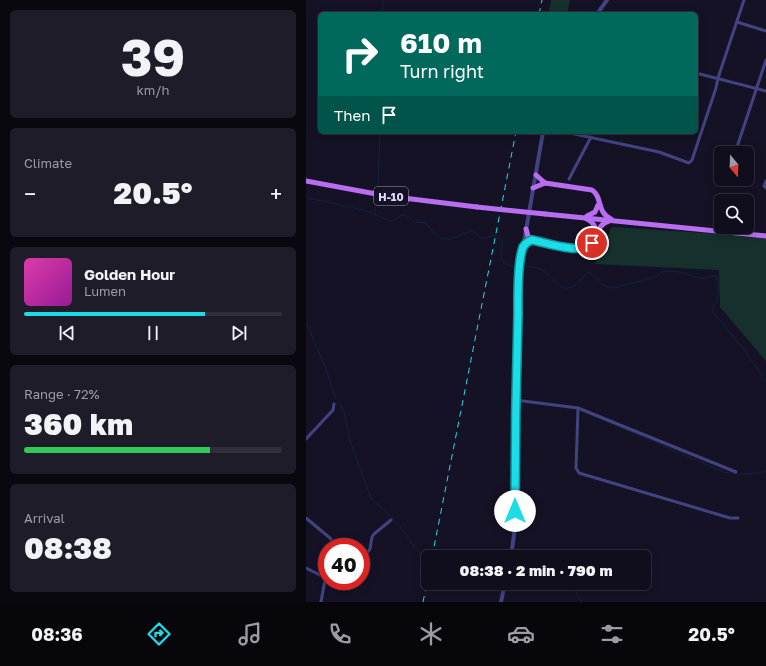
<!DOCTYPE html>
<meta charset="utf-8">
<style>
:root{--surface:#100e1c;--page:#1e1c29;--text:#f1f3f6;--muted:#9c9ca3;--line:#302e3b;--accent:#1bdde8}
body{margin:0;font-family:"Golos Text",sans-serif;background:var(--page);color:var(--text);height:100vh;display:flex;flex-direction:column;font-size:15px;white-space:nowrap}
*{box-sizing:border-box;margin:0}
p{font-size:13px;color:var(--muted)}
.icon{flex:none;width:22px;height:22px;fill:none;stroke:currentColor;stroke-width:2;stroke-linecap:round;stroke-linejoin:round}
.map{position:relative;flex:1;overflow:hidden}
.details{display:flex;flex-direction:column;gap:10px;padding:10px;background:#09080f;width:306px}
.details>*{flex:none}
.guide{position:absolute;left:12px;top:12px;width:380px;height:122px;border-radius:6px;box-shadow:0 2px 10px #0003,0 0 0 1px var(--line);background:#00695c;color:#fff;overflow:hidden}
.needle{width:26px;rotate:161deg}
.buttons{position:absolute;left:408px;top:146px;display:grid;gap:8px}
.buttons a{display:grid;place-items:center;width:40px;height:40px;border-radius:6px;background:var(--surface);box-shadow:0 2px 10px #0003,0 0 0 1px var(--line);font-size:20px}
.speed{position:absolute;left:12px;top:538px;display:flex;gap:8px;font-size:20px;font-weight:700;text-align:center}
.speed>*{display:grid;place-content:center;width:52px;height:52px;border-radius:50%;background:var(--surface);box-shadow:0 2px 10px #0003,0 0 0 1px var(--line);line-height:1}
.speed .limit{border:6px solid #d22;background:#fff;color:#111}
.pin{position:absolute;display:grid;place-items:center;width:34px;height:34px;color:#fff;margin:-17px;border:2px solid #fff;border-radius:50%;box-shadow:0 1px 4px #0007}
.me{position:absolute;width:44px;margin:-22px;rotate:0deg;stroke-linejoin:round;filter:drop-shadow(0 0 3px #0008)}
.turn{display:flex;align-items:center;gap:14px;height:84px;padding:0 16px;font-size:18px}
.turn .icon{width:52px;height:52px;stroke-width:2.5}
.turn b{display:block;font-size:28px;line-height:34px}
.then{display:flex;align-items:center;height:38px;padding:0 16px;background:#0003;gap:8px;font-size:15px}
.big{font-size:30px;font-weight:800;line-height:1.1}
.details .card{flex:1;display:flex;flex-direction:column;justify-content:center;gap:6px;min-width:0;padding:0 14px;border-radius:6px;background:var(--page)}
.details .dial{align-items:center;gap:0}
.dial b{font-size:52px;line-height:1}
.song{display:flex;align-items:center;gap:12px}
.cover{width:48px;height:48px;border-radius:6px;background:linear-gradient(135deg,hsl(320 70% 55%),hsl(300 70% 35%))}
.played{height:4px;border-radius:2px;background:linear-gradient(90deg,var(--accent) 70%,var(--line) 70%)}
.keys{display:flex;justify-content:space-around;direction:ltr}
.heat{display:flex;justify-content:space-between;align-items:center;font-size:22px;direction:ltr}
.charge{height:6px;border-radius:3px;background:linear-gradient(90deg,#34c759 72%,var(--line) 0)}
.trip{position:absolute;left:115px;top:550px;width:230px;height:40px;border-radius:6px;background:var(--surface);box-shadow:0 2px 10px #0003,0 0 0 1px var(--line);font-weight:800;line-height:40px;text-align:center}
.menu{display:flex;height:64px;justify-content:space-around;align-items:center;background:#06060b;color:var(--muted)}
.menu .icon{width:28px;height:28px}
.menu .selected{color:var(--accent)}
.menu b{font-size:18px;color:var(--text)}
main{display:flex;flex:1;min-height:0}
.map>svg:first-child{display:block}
.green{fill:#16302d}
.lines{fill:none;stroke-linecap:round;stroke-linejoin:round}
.stream{stroke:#102441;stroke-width:1}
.minor{stroke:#424380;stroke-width:3}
.tertiary{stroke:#424380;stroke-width:4}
.primary{stroke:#b96df0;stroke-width:5}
.rail{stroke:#1bdde8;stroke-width:1;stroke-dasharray:6 5;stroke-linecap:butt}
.primary-bridge{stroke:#b96df0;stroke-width:5}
.route-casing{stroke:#129097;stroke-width:10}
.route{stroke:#1bdde8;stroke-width:7}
.labels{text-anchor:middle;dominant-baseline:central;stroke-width:4;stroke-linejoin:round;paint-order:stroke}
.shield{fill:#151226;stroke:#a19fbb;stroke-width:1}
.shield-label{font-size:11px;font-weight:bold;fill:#dddbfb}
</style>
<main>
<section class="details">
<div class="card dial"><b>39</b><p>km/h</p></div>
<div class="card"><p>Climate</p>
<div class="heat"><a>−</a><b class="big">20.5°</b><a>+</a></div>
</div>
<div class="card">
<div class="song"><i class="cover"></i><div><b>Golden Hour</b><p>Lumen</p></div></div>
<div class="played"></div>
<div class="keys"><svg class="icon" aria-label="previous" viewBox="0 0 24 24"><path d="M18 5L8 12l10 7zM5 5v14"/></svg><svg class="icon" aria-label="pause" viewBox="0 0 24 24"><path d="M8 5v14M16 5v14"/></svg><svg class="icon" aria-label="next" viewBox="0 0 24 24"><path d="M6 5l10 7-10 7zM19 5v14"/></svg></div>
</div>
<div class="card"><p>Range · 72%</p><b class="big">360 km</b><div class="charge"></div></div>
<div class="card"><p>Arrival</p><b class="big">08:38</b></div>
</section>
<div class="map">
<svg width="460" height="602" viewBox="0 0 460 602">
<rect width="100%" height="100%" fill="#151226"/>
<g class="green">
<path d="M245 0H264L261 14H242Z"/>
<path d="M306 227 460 237V361L414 307 413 270 289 264Z"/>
</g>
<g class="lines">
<g class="stream">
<path d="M77 14V0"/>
<path d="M72 186 74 132"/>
<path d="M0 198C22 202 43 206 64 212 68 214 82 221 84 221 88 221 92 218 95 215L101 216 109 222 120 223 128 233 136 239H145L165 231 170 233 176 239 188 235C205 244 190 248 197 262L202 265 208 267"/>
<path d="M69 214 71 200"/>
<path d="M216 267C222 267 230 267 235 269 246 274 251 293 266 287 273 284 277 276 283 272L292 279 298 286 308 288 349 277 358 271 374 272 396 279 404 276H410C413 282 413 292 411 299 409 306 407 304 407 312L440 352 460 382"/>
<path d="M0 322 20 369 30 399"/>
<path d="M34 405 38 411 44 441 65 498 92 524 109 548 118 556 122 557"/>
<path d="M286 415 418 472 431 474"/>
<path d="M435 474H446L460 471"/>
<path d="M264 583 276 602"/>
</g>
<g class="minor">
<path d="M431 22 460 31"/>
<path d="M390 73 460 91"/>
<path d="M259 132 353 152 383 163 386 160 410 88 412 78 438 0"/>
<path d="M429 153 460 60"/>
<path d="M263 179 285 137"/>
<path d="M460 181 458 186 460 188"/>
<path d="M209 400 272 408 430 472"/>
<path d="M272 408 270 468 273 473 424 518H432"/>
<path d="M0 439 27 410 28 404"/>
<path d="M0 518 24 538 30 547"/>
<path d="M55 560 64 549 66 537 68 534 85 520"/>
<path d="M0 568 18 577 19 580 15 602"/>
</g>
<g class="tertiary">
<path d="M291 14 301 0"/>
<path d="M205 557 209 527V400L214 265 237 132"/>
<path d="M195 602 199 583"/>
</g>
<g class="primary">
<path d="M230 175 239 183"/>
<path d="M0 181 81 196 171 207"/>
<path d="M227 188 239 183 286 190C297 197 290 212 305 219"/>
<path d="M239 214 460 236"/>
<path d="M281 216 289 212 292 205"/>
<path d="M279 218C286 221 290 226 290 233"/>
<path d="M220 229 222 236 226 240C239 242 278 255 287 242 292 234 292 224 303 221"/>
<path d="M217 248 220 244 226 240"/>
</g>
<g class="rail">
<path d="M233 14 236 0"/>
<path d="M126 557 210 132"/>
<path d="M117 602 122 578"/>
</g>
<path class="primary-bridge" d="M171 207 239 214"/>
</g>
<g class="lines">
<g class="route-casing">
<path id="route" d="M209 511C209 445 210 380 212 314 212 297 211 263 217 247 219 244 222 241 226 240 241 243 275 255 286 243"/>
</g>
<use href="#route" class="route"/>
</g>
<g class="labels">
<rect class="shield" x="68" y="187" width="34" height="18" rx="3"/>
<g class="shield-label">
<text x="85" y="196">Н-10</text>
</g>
</g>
</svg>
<div class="buttons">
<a><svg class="needle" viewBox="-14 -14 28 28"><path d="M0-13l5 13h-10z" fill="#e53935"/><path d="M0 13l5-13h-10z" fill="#9c9ca3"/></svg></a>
<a><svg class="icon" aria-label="search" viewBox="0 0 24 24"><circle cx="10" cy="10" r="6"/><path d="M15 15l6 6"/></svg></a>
</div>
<div class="speed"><div class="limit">40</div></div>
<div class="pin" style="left:286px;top:243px;background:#d93025"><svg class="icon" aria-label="arrive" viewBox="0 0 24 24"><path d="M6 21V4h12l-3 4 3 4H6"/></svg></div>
<svg class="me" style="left:209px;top:511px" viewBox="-20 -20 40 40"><circle r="19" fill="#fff"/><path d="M0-13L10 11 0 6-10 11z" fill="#1bdde8"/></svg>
<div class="trip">08:38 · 2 min · 790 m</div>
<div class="guide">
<div class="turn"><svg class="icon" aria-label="right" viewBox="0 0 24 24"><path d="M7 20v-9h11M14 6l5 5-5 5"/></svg><div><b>610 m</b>Turn right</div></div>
<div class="then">Then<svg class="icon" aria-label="arrive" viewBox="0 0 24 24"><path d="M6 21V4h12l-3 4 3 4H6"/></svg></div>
</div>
</div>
</main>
<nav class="menu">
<b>08:36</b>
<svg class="icon selected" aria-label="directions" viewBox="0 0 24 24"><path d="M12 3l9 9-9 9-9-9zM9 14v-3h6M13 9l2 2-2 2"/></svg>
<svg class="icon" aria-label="music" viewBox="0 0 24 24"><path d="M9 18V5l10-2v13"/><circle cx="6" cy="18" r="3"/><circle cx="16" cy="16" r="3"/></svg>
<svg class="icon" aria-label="phone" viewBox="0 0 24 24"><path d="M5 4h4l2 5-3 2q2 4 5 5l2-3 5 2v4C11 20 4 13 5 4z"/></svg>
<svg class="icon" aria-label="climate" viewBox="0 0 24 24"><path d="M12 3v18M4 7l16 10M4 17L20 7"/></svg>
<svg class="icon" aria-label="car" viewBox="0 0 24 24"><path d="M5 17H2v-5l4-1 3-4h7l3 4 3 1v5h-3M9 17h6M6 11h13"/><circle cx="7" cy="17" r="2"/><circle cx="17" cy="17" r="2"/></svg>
<svg class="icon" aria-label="filters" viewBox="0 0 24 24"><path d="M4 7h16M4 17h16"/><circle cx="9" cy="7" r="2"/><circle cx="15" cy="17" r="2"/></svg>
<b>20.5°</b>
</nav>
